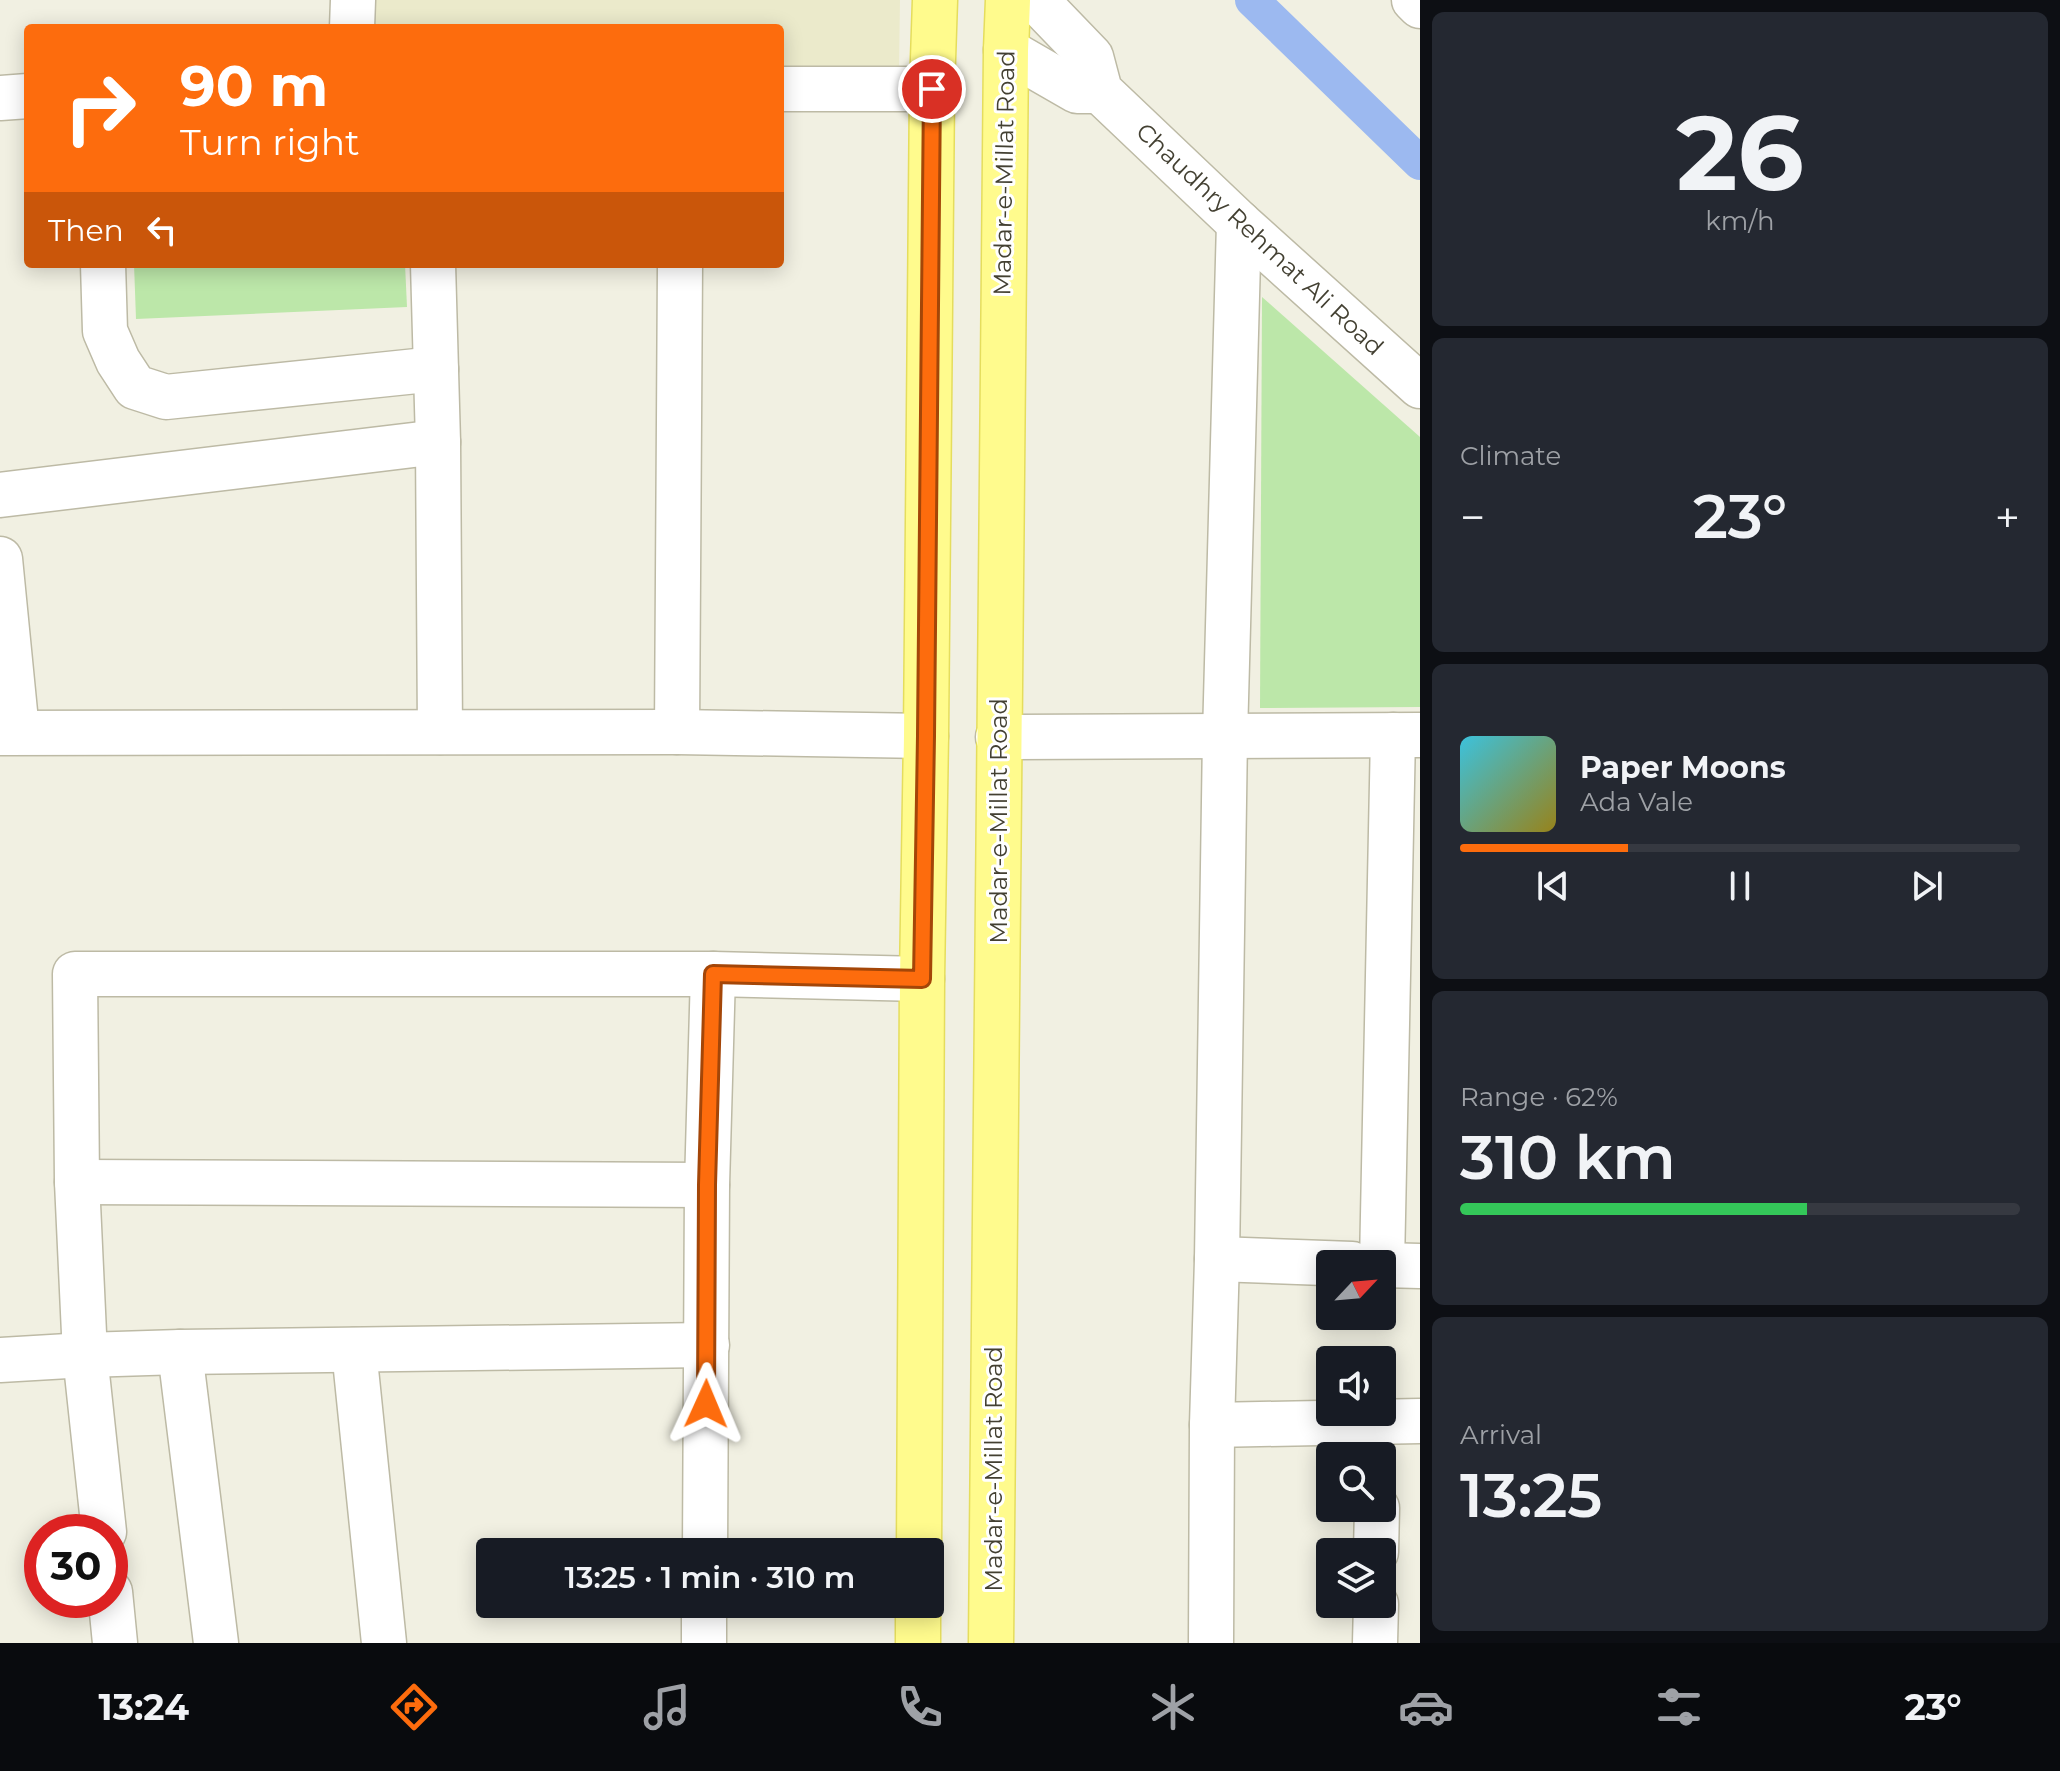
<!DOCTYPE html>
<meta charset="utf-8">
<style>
:root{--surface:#171b24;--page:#242831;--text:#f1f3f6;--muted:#9ea1a6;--line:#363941;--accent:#fd6c0d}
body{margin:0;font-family:Montserrat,sans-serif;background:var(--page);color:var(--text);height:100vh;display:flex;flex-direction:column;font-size:30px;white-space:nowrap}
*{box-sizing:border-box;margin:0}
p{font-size:26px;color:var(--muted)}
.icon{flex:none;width:44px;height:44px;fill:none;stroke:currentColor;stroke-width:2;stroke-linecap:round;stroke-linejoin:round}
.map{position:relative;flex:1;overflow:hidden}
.panel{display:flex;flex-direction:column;gap:12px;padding:12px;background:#0d0f14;width:640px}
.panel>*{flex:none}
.guide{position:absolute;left:24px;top:24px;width:760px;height:244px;border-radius:8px;box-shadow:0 4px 20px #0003;background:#fd6c0d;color:#fff;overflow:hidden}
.needle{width:52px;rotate:64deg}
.buttons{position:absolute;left:1316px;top:1250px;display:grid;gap:16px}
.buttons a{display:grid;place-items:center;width:80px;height:80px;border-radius:8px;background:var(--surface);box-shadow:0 4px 20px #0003;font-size:40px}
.speed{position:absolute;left:24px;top:1514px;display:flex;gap:16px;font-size:40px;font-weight:700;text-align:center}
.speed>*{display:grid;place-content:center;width:104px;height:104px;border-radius:50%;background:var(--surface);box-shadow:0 4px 20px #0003;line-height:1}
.speed .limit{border:12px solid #d22;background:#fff;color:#111}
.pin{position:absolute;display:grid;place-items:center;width:68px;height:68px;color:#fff;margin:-34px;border:4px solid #fff;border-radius:50%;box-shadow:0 2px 8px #0007}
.me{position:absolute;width:88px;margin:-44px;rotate:1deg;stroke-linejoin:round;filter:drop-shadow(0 0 6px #0008)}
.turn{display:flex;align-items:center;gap:28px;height:168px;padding:0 24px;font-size:36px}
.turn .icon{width:104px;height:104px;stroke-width:2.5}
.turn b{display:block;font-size:56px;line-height:68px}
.then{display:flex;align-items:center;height:76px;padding:0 24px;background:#0003;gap:16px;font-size:30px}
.big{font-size:60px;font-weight:600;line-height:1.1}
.panel .card{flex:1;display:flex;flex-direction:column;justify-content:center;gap:12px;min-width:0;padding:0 28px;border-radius:12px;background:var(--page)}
.panel .dial{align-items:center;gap:0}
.dial b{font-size:104px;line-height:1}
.song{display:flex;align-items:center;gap:24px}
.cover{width:96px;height:96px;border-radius:12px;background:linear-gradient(135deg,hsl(190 70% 55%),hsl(50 70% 35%))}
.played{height:8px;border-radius:4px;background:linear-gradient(90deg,var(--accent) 30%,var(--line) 30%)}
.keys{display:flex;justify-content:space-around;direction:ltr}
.heat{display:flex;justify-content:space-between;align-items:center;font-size:44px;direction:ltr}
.charge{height:12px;border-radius:6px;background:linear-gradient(90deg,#34c759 62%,var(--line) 0)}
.trip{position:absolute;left:476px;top:1538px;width:468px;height:80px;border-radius:8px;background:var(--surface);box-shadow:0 4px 20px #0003;font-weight:600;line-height:80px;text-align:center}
.tabs{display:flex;height:128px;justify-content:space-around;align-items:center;background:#090b0e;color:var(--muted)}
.tabs .icon{width:56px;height:56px}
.tabs .on{color:var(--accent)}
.tabs b{font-size:36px;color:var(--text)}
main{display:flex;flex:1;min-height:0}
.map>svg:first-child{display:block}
.education{fill:#ebeacb}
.green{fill:#bce7a9}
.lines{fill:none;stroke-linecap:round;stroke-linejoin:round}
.canal{stroke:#9cb9f0;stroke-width:34}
.minor-casing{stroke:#bdbaa5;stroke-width:47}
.major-casing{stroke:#e5dd5d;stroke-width:47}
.minor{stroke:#fff;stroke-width:44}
.major{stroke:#fffb8d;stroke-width:44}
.route-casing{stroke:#a44608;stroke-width:20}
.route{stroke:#fd6c0d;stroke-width:14}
.labels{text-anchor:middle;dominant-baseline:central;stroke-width:6;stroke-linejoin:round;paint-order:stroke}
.street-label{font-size:24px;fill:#434032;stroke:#fff}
</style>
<main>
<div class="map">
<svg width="1420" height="1643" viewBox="0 0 1420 1643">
<rect width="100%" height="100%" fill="#f1f0e2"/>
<path class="education" d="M373 0H900L899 69H780V28H372Z"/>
<g class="green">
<path d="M134 264H405L407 307 136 319Z"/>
<path d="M1262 297 1420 437V707L1260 708Z"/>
</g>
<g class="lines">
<path class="canal" d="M1252 0 1420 163"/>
<g class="minor-casing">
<g id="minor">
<path d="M1036 0 1091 57 1100 91 1239 223 1420 386"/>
<path d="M1414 0 1420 6"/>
<path d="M352 28 353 0"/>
<path d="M1006 50 1077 91H1100"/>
<path d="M780 89H932"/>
<path d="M0 98 28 96"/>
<path d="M103 264 105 331 118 361 135 387 166 397 436 369"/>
<path d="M433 264 438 442 440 732"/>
<path d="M0 495 438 442"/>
<path d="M0 559 17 732"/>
<path d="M677 732 680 264"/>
<path d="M0 733 677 732 926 736"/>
<path d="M998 737 1420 735"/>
<path d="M77 1182 707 1185"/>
<path d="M1217 1259 1352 1264"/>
<path d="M1382 1264 1393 735"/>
<path d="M1382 1265 1420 1266"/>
<path d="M354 1350 384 1643"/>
<path d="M180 1352 216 1643"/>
<path d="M0 1360 85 1355 180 1352 707 1345"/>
<path d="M1212 1425 1420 1421"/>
<path d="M104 1532 85 1355 77 1182 75 974H713L922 979"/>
<path d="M705 1552 707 1185 713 974"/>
<path d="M1376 1552 1377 1508"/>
<path d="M110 1592 115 1643"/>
<path d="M704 1643V1604"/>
<path d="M1211 1643 1212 1425 1217 1259 1225 736 1239 223"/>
<path d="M1375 1643 1376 1604"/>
</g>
</g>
<g class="major-casing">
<g id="major">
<path d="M919 1552 922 979 926 736 932 89 935 0"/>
<path d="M918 1643V1604"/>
<path d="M991 1643 1006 50 1008 0"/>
</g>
</g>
<use href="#minor" class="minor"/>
<use href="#major" class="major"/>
</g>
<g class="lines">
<g class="route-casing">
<path id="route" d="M706 1404 707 1185 713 974 922 979 926 736 932 89"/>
</g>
<use href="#route" class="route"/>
</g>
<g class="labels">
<g class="street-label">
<text transform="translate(1004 173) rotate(-89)">Madar-e-Millat Road</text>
<text transform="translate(1260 239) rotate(43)">Chaudhry Rehmat Ali Road</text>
<text transform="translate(998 821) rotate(-90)">Madar-e-Millat Road</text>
<text transform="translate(993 1469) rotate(-90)">Madar-e-Millat Road</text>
</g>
</g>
</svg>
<div class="buttons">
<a><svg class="needle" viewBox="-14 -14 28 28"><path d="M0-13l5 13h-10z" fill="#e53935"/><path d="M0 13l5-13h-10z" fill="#9ea1a6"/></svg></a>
<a><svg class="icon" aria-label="sound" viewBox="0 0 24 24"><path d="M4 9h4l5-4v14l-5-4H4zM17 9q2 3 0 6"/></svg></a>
<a><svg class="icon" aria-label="search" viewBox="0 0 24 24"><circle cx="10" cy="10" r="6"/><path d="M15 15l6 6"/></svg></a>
<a><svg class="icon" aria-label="layers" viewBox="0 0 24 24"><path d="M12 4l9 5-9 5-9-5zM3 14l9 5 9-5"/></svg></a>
</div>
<div class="speed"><div class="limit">30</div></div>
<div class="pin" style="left:932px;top:89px;background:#d93025"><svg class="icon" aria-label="arrive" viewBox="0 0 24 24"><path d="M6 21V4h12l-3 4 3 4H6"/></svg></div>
<svg class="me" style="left:706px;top:1404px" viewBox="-20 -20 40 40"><path d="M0-17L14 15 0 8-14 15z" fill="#fd6c0d" stroke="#fff" stroke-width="4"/></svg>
<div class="trip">13:25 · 1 min · 310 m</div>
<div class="guide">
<div class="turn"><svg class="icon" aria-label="right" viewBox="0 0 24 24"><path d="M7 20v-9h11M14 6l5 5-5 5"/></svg><div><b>90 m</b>Turn right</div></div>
<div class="then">Then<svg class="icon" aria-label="left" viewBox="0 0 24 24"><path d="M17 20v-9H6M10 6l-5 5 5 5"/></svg></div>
</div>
</div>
<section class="panel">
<div class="card dial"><b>26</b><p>km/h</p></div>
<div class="card"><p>Climate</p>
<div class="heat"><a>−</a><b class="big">23°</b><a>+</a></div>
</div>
<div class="card">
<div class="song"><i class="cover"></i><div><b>Paper Moons</b><p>Ada Vale</p></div></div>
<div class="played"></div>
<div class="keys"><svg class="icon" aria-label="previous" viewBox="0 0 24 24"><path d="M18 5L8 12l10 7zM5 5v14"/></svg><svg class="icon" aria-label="pause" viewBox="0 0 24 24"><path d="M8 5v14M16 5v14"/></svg><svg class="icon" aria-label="next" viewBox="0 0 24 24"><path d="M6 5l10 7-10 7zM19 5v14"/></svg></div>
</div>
<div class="card"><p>Range · 62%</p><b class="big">310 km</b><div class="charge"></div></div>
<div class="card"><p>Arrival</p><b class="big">13:25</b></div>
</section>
</main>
<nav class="tabs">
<b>13:24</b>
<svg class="icon on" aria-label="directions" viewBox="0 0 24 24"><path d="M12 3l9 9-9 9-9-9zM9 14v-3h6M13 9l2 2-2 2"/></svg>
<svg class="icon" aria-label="music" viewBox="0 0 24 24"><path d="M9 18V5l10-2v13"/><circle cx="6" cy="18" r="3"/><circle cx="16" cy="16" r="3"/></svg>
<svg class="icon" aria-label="phone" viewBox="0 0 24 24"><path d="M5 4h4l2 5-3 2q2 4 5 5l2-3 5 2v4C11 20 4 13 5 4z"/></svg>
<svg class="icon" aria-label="climate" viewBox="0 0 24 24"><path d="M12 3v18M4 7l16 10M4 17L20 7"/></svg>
<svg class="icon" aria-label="car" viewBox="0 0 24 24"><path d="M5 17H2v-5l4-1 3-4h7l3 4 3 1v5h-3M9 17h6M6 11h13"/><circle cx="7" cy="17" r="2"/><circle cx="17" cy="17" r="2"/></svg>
<svg class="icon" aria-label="filters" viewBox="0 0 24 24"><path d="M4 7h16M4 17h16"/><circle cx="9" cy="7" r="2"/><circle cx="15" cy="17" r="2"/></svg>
<b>23°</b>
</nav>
